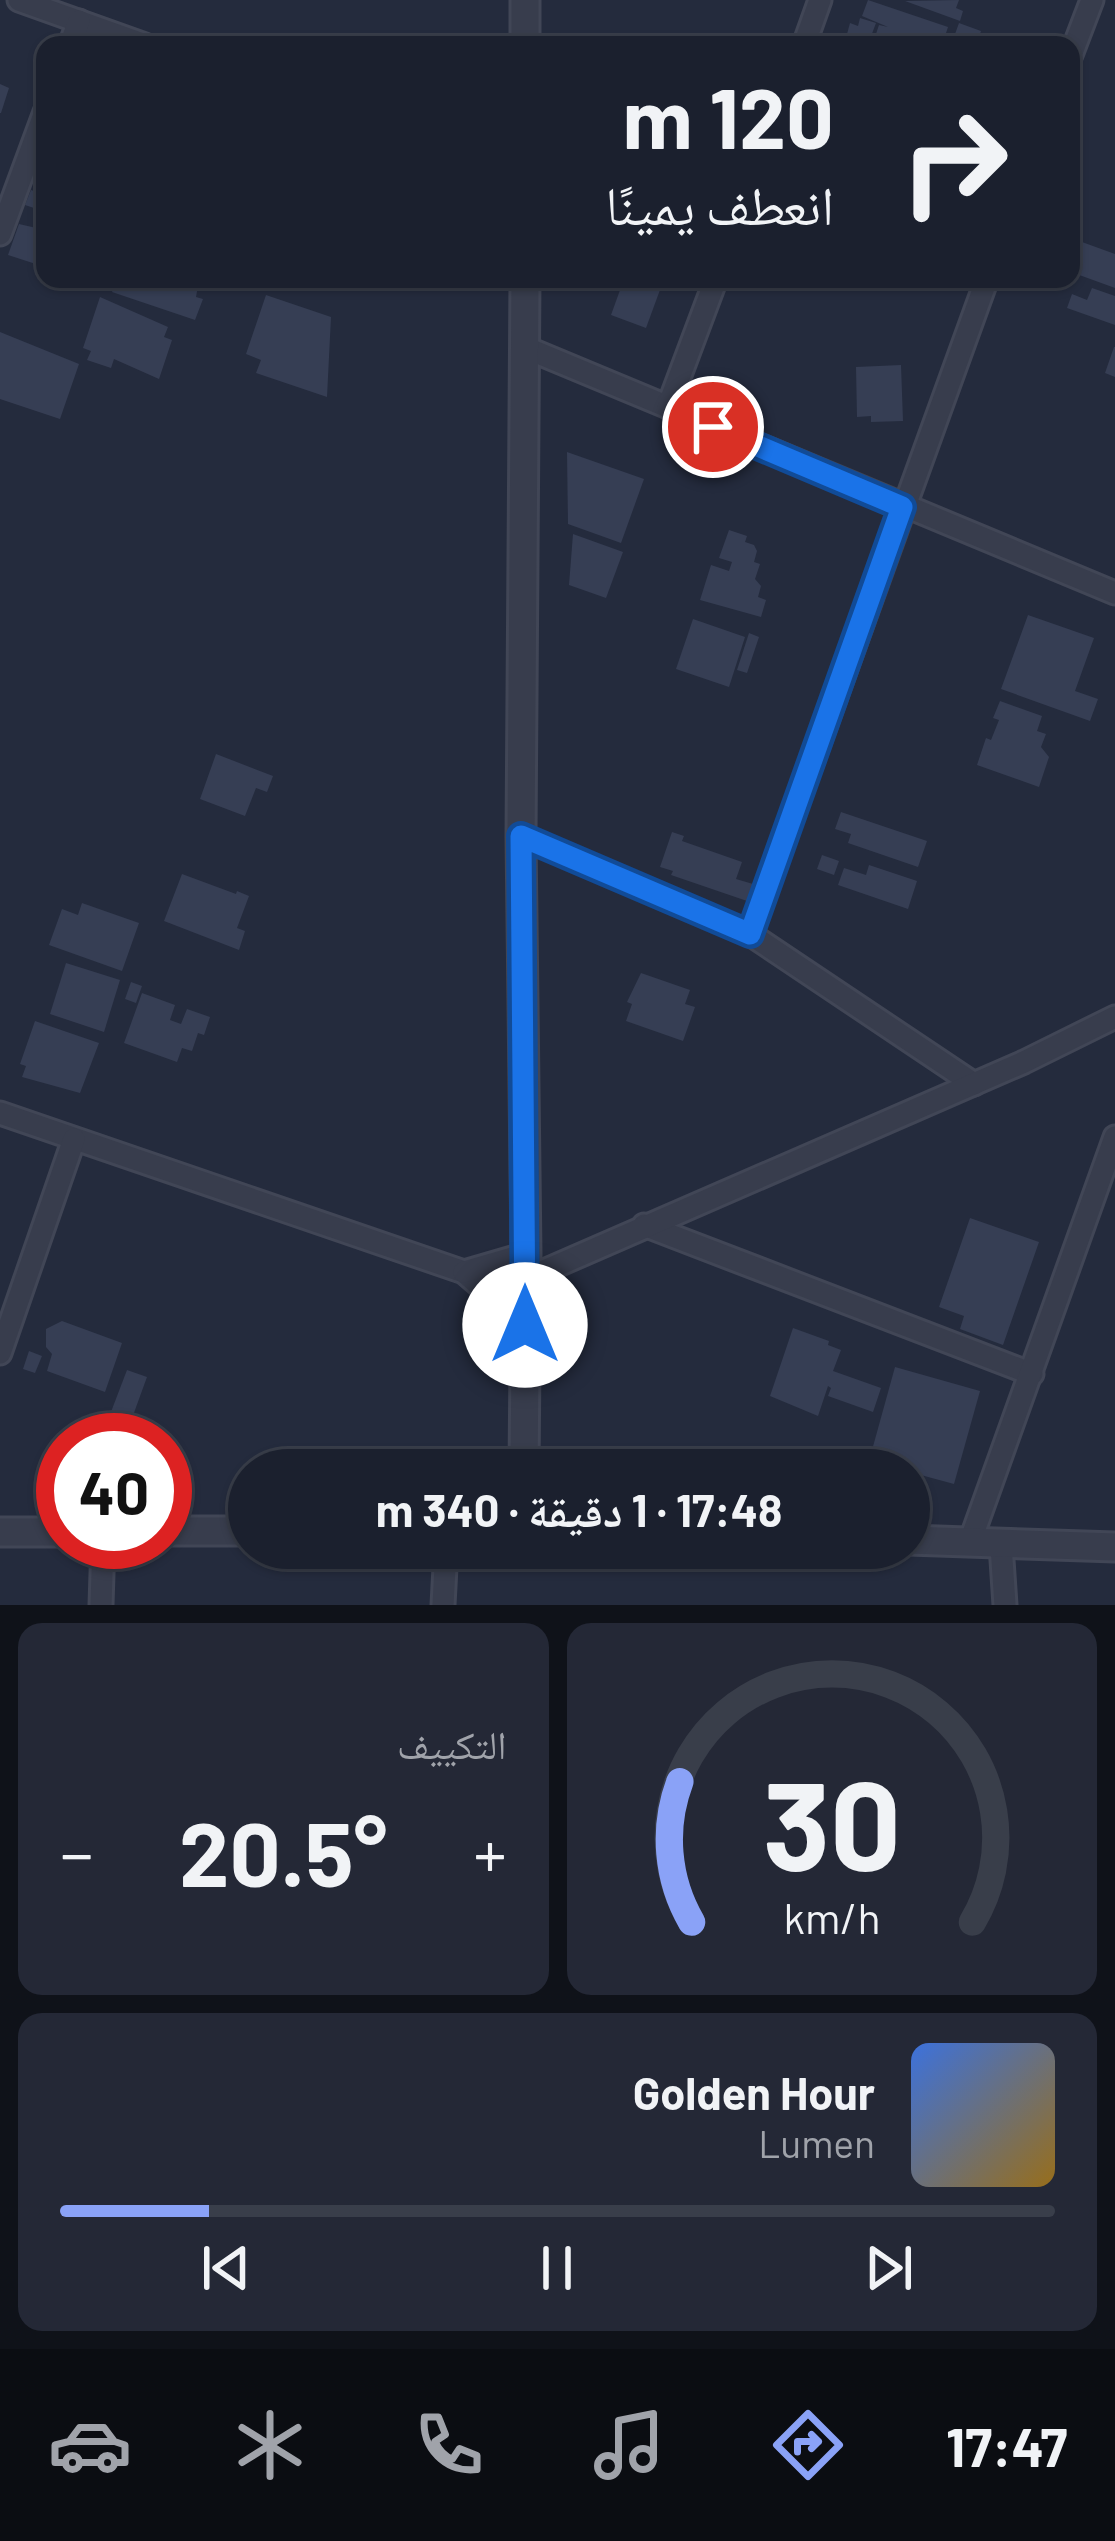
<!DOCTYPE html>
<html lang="ar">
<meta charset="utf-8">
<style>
:root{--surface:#1b202e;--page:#242836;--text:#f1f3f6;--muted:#a0a3aa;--line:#393e4a;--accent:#8aa2f7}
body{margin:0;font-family:Barlow,"Noto Naskh Arabic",sans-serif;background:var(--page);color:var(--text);direction:rtl;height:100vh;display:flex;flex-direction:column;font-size:45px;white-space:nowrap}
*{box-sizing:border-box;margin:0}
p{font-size:39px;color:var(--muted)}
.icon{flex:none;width:66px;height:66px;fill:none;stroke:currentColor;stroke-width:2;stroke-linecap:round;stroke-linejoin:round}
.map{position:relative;height:1605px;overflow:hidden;direction:ltr}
.panel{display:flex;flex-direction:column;gap:18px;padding:18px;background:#0f1219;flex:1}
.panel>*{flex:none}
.top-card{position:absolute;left:36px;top:36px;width:1044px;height:252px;border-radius:24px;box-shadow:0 3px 9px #0004,0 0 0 3px var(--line);direction:rtl;background:#1b202e;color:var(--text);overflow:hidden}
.speed{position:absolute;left:36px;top:1413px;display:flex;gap:24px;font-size:60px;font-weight:700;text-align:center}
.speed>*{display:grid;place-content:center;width:156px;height:156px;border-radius:50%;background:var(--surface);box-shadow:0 3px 9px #0004,0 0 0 3px var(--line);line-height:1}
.speed .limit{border:18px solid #d22;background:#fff;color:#111}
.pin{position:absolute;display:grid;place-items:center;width:102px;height:102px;color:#fff;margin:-51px;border:6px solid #fff;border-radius:50%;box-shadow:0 3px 12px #0007}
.me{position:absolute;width:132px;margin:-66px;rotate:0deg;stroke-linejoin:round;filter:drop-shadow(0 0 9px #0008)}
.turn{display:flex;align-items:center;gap:42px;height:252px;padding:0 48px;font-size:54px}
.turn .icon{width:156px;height:156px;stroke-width:2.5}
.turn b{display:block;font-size:84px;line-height:102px}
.big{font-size:90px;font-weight:700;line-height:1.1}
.panel .tile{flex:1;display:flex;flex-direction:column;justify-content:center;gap:18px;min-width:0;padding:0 42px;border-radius:24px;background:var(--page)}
.panel .dial{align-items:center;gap:0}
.dial svg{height:312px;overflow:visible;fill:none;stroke:var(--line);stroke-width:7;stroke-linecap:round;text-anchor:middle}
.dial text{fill:var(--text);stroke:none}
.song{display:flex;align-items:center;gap:36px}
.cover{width:144px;height:144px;border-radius:18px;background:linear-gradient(135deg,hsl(220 70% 55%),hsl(40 70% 35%))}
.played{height:12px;border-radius:6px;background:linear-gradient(90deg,var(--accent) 15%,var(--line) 15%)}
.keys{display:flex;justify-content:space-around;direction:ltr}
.heat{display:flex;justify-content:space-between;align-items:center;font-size:66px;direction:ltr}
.panel .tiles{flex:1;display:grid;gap:18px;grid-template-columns:1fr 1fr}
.tile:last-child{grid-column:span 2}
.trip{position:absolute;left:228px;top:1449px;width:702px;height:120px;border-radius:60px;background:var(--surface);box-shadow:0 3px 9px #0004,0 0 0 3px var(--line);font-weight:700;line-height:120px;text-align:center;direction:rtl}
.menu{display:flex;height:192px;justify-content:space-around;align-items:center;background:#0b0d12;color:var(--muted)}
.menu .icon{width:84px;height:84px}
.menu .active{color:var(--accent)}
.menu b{font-size:54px;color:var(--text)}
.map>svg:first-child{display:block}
.building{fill:#363e54}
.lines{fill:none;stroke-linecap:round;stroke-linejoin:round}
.minor-casing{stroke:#414656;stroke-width:27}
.tertiary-casing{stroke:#414656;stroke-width:33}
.minor{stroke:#383d4d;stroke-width:21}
.tertiary{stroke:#383d4d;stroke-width:27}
.route-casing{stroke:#114b97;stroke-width:30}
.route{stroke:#1a73e8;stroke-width:21}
</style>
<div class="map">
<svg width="1115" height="1605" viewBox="0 0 1115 1605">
<rect width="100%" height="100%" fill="#242b3d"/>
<g class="building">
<path d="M868 0 948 27 942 45H883L881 41 879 45H849L852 36 847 34 850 23 858 26 860 18 876 23 870 39 874 40 879 25 888 27 862 16Z"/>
<path d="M959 0 956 8 963 11 960 21 905 1Z"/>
<path d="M959 23 981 31 980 34 1008 45H951Z"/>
<path d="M0 84 9 88 1 113H0Z"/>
<path d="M31 190 45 195 43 211 25 205Z"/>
<path d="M19 224 45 230V267L8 255Z"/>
<path d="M1071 238 1115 254V288L1071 272Z"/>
<path d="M117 279H191L198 286 196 297 203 299 195 320 112 292Z"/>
<path d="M624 279H664L646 328 611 315Z"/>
<path d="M1092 288 1115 296V325L1067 308 1072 294 1087 300Z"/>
<path d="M266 295 331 317 327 397 256 373 261 360 246 354Z"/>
<path d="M100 297 168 327 164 337 172 340 159 379 114 359 111 368 87 360 91 351 83 348Z"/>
<path d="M0 332 79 364 60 419 0 399Z"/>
<path d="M1114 347H1115V377L1105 373Z"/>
<path d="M901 365 903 421 871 422V416L857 417 856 367Z"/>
<path d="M567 452 644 479 621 543 568 524Z"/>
<path d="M729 530 747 536 745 542 754 545 757 551 754 562 760 564 755 579 761 586 758 597 766 600 761 617 700 600 711 565 729 571 732 562 719 558Z"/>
<path d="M573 534 623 552 606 598 569 585Z"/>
<path d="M1028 615 1094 638 1075 691 1098 699 1090 721 1001 689Z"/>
<path d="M693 619 745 637 729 687 676 669Z"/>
<path d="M749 633 759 637 747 673 737 670Z"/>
<path d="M1000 701 1042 716 1037 731 1046 734 1041 747 1049 757 1039 787 977 765 986 738 991 740 999 720 993 718Z"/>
<path d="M216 754 273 776 267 792 256 788 245 816 200 799Z"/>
<path d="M841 812 927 841 918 867 848 843 851 834 835 829Z"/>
<path d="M672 832 684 836 682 841 742 862 736 879 753 884 747 901 671 875 673 871 660 867Z"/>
<path d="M822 855 839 861 834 875 817 869Z"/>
<path d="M869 865 917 881 908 909 838 885 844 868 866 875Z"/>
<path d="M182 874 236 894 237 891 249 896 237 928 245 931 239 950 164 921Z"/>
<path d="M82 903 139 923 122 971 49 945 62 909 78 915Z"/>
<path d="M66 963 120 980 104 1032 50 1014Z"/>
<path d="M641 973 690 990 685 1004 695 1007 683 1041 626 1021 632 1004 627 1002Z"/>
<path d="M131 982 142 986 136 1003 125 999Z"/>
<path d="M142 993 175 1005 170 1020 181 1024 187 1009 210 1017 204 1035 198 1033 192 1051 182 1048 177 1062 124 1043Z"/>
<path d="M35 1021 99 1043 80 1093 22 1077 26 1066 20 1064Z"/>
<path d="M970 1218 1039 1242 1003 1345 960 1329 964 1316 939 1307Z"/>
<path d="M62 1321 122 1343 105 1392 47 1371 52 1354 46 1347V1329Z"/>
<path d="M793 1328 829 1341 828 1345 841 1350 833 1371 881 1388 873 1412 828 1396 831 1388 828 1386 818 1416 770 1396Z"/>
<path d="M29 1351 42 1356 35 1373 23 1369Z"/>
<path d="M895 1367 980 1391 954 1484 869 1461Z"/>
<path d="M127 1370 147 1377 127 1432 106 1425Z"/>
</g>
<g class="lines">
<g class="minor-casing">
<g id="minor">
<path d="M19 0 145 45"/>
<path d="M70 45 79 21"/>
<path d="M804 45 820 0"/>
<path d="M1071 55 1092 0"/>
<path d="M0 234 45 112"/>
<path d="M524 347 1115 593"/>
<path d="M668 407 716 279"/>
<path d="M521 836 750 934 974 1084"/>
<path d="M750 934 987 279"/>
<path d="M0 1113 464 1272 525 1325"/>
<path d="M644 1225 1032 1374"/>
<path d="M464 1272 526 1254"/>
<path d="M526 1279 1024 1062 1115 1017"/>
<path d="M0 1353 74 1139"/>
<path d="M970 1542 1115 1137"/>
<path d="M1001 1545 1005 1605"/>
<path d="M101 1605 103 1542"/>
<path d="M443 1605 446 1548"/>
</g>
</g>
<g class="tertiary-casing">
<g id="tertiary">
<path d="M525 0V45"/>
<path d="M524 1470 526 1254 521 836 525 279"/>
<path d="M165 1531H249"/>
<path d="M0 1532H63"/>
<path d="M909 1540 1115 1547"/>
</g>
</g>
<use href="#minor" class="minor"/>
<use href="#tertiary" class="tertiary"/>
</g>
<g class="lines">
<g class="route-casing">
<path id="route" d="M525 1325 521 836 750 934 902 507 713 427"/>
</g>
<use href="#route" class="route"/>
</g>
</svg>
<div class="speed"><div class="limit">40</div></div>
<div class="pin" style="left:713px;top:427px;background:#d93025"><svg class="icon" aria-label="arrive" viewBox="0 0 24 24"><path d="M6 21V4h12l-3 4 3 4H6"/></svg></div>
<svg class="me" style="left:525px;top:1325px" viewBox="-20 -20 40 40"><circle r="19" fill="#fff"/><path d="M0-13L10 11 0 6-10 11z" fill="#1a73e8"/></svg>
<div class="trip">17:48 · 1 دقيقة · 340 m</div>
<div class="top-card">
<div class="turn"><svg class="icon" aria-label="right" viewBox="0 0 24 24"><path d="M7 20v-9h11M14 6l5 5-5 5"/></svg><div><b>120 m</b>انعطف يمينًا</div></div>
</div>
</div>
<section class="panel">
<div class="tiles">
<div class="tile dial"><svg viewBox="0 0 100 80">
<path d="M14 69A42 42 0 1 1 86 69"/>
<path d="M14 69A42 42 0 0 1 11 33" stroke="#8aa2f7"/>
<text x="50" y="56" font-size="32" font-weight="700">30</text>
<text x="50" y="72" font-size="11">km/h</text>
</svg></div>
<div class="tile"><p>التكييف</p>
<div class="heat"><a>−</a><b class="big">20.5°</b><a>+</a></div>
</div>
<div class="tile">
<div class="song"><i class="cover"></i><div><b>Golden Hour</b><p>Lumen</p></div></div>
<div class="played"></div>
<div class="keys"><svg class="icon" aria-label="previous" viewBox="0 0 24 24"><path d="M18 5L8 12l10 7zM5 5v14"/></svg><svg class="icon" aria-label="pause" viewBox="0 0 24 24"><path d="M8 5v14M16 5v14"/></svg><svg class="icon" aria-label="next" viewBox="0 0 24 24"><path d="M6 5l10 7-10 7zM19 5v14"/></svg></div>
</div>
</div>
</section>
<nav class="menu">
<b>17:47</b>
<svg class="icon active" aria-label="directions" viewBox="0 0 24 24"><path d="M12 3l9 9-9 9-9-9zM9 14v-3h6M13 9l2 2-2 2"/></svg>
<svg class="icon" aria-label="music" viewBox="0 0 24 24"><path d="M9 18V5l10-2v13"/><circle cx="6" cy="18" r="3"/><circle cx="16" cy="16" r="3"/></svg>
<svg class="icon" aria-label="phone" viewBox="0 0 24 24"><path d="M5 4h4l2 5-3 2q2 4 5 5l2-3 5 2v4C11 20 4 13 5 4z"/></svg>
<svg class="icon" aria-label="climate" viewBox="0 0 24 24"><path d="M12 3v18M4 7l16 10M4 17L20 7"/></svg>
<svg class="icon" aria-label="car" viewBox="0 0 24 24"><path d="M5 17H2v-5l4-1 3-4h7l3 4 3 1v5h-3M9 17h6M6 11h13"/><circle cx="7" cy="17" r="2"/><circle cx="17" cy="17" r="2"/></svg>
</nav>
